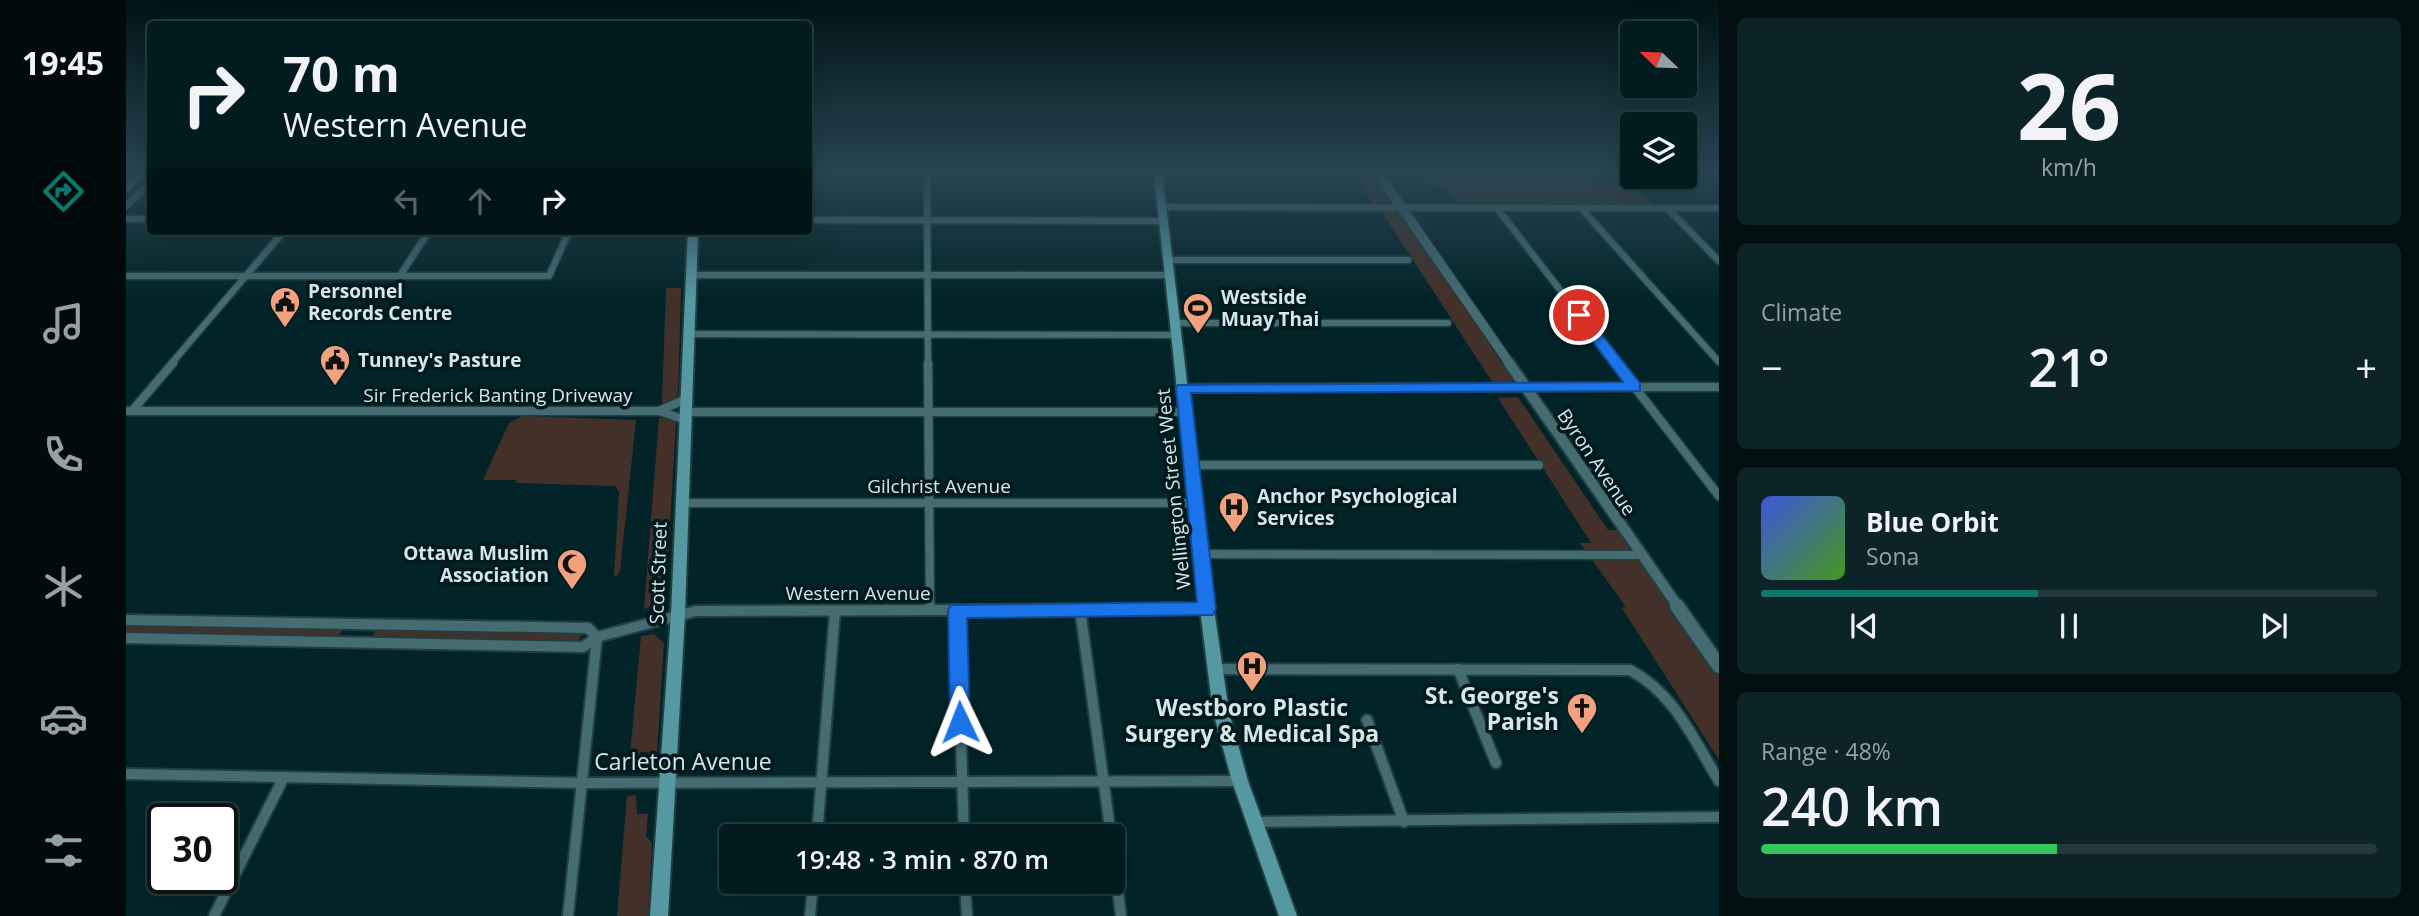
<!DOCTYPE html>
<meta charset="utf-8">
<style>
:root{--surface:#021b1e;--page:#0c2427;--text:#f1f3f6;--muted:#96a1a4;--line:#23393c;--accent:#0f766e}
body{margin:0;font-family:"Open Sans",sans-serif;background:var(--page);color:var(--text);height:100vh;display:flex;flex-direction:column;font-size:26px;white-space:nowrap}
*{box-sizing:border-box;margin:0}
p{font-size:23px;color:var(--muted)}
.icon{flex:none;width:38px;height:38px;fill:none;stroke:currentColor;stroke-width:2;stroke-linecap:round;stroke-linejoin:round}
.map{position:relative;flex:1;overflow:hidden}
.panel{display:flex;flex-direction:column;gap:18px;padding:18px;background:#010f10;width:700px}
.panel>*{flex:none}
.hud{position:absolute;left:21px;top:21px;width:665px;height:214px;border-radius:7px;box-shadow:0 7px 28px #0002,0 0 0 2px var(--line);background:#021b1e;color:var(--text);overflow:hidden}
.needle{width:46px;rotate:293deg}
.fabs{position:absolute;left:1494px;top:21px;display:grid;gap:14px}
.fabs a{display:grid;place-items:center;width:77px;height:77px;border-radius:7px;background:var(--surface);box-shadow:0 7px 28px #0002,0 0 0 2px var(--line);font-size:35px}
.speed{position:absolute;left:21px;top:803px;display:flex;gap:14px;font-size:35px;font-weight:700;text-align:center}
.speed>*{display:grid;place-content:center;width:91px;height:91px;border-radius:50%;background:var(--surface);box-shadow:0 7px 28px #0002,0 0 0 2px var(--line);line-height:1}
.speed .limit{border:4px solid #111;border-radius:10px;background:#fff;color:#111}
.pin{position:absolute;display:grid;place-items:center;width:60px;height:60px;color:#fff;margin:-30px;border:4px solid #fff;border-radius:50%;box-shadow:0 2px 7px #0007}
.me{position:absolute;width:77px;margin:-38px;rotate:358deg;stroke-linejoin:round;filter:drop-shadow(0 0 5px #0008)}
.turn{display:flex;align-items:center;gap:24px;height:147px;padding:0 21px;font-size:32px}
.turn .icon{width:91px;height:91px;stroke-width:2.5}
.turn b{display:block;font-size:49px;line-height:60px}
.lanes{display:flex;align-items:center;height:66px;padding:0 21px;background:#0003;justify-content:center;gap:35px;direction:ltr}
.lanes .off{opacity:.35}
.big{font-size:52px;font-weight:600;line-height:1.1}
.panel .tile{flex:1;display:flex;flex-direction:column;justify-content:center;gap:10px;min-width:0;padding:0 24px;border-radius:10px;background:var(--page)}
.panel .dial{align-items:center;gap:0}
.dial b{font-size:91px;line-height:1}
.song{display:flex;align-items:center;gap:21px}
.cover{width:84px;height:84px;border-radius:10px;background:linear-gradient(135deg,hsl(230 70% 55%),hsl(100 70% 35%))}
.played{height:7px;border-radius:4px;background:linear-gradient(90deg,var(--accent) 45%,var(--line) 45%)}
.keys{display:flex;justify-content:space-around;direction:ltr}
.heat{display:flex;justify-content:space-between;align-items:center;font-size:38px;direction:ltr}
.charge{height:10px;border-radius:5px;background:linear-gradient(90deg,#34c759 48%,var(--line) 0)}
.trip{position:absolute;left:593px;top:824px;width:406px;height:70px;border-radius:7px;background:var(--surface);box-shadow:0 7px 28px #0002,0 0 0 2px var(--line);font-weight:600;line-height:70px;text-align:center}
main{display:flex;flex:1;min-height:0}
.tab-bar{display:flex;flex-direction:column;width:126px;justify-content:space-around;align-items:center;background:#010b0c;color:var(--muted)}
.tab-bar .icon{width:49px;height:49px}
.tab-bar .selected{color:var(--accent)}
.tab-bar b{font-size:32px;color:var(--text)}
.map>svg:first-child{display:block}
.green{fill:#433129}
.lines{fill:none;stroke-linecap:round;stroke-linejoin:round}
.minor-far2-casing{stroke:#203f43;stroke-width:9}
.minor-far1-casing{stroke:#203f43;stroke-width:11}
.minor-casing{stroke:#203f43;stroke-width:14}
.tertiary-far2-casing{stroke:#203f43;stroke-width:11}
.tertiary-far1-casing{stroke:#203f43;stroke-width:14}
.tertiary-casing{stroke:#203f43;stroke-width:18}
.secondary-casing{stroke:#203f43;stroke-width:4}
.minor-far2{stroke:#446c71;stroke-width:6}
.minor-far1{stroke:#446c71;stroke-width:8}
.minor{stroke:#446c71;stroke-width:10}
.tertiary-far2{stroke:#446c71;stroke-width:9}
.tertiary-far1{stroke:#446c71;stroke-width:10}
.tertiary{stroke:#446c71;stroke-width:14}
.secondary{fill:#5698a1;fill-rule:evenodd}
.route{fill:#1a73e8;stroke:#114b97;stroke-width:2}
.labels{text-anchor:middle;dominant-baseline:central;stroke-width:7;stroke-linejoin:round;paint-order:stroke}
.poi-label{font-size:19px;font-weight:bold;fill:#d5e7e9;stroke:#021a1d;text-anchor:start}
.street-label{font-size:19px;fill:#d5e7e9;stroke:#021a1d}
.near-poi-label{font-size:23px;font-weight:bold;fill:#d5e7e9;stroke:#021a1d;text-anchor:end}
.near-street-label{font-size:23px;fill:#d5e7e9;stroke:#021a1d}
</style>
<main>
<nav class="tab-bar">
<b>19:45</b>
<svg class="icon selected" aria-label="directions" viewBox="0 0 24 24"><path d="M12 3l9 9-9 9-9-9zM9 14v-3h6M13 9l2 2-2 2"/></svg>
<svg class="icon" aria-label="music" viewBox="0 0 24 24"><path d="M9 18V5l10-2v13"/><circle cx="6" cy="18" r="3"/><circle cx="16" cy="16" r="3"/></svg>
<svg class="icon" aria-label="phone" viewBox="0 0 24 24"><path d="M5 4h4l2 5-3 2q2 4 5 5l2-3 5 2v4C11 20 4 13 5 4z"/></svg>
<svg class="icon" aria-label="climate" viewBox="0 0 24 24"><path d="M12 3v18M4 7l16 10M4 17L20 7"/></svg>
<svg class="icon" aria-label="car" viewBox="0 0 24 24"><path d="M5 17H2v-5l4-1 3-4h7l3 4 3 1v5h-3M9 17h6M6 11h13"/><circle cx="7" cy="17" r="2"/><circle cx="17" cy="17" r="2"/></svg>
<svg class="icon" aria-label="filters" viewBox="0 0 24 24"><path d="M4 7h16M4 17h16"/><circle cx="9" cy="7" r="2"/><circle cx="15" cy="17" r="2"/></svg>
</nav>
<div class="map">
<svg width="1593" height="916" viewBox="0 0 1593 916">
<rect width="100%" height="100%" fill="#022428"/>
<g class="green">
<path d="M1226 172H1246L1266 202 1247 204Z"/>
<path d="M1293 172H1457L1465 181H1502L1527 204 1331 202 1318 185H1302Z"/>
<path d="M1255 211 1274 213 1387 379 1385 383H1367Z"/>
<path d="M540 288H555L552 395 543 403H536Z"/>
<path d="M1392 397 1482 530H1492L1593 676V760L1496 608 1500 607 1454 543H1465L1372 398Z"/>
<path d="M397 416 510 420 494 571 491 576H488L493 492 489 486 390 483 389 480H357L383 423Z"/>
<path d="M533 418 548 420 550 424 541 575C535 591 538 603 518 609Z"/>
<path d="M0 624 216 628 217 630 211 637 0 633Z"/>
<path d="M255 628 452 631 455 634 454 639 448 642 247 636 249 631Z"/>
<path d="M528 634 538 643 531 752H514L512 766H503L515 636Z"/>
<path d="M510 795 511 814H522L520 836 526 843 522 916H491L501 796Z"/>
</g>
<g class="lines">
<g class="minor-far2-casing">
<g id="minor-far2">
<path d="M801 172 802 364"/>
<path d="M0 189 18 172"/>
<path d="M0 206 24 183"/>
<path d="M1037 207 1593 208"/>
<path d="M1371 208 1491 364"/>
<path d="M1455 208 1593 362"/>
<path d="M1541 208 1593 261"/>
<path d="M0 219H24"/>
<path d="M682 220 1039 221"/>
<path d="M1043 260H1282"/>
<path d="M275 274 303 231"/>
<path d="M565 275H1045"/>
<path d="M0 276H423L443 231"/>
<path d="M1050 323H1322"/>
<path d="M564 334 1051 335"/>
<path d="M45 364 158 231"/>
</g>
</g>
<g class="minor-far1-casing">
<g id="minor-far1">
<path d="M802 363 804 608"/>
<path d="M1490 363 1593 496"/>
<path d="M1057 388 1593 387"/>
<path d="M0 411H533L560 420"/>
<path d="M6 411 47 363"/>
<path d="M533 411 562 398"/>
<path d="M561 412H1059"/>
<path d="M1066 465H1413"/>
<path d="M556 503H1069"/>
<path d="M1076 554 1514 555"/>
</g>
</g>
<g class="minor-casing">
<g id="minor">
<path d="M804 606V610"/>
<path d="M954 609 985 836"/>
<path d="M831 610 838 836"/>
<path d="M0 620 462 628 471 637"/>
<path d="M0 638 457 647 471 637 570 611 1081 609"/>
<path d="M1089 669 1504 670C1548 693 1568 740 1593 781"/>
<path d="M1332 669 1370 763"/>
<path d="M1241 720 1278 822"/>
<path d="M0 774 456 783 1114 781"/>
<path d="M1128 822 1593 817"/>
<path d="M691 836 709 611"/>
<path d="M987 853 995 916"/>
<path d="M839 882 841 916"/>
<path d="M88 916 158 777"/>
<path d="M442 916 471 637"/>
<path d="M684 916 687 882"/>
</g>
</g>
<g class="tertiary-far2-casing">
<path id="tertiary-far2" d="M1251 172 1384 364"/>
</g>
<g class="tertiary-far1-casing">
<path id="tertiary-far1" d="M1383 363 1553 608"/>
</g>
<g class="tertiary-casing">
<path id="tertiary" d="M1551 606 1593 666"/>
</g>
<g class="secondary-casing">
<g id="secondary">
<path d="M1028 172H1036L1088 609 1103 712 1122 781 1171 916H1153L1106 781 1087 712 1074 609Z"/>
<path d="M562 231H572L559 614 542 916H524L545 614Z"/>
</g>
</g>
<use href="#minor-far2" class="minor-far2"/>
<use href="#minor-far1" class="minor-far1"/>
<use href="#minor" class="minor"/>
<use href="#tertiary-far2" class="tertiary-far2"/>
<use href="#tertiary-far1" class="tertiary-far1"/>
<use href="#tertiary" class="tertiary"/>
<use href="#secondary" class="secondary"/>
</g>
<linearGradient id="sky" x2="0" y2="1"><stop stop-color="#011416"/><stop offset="0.57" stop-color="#284553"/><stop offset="1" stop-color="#284553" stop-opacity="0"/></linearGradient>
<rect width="1593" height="300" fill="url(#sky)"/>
<path class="route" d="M1453 311 1458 312 1514 383V391L1065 393 1090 609 1087 615 841 618 844 722 842 728 834 731 827 728 824 722 822 610 825 605 1071 602 1050 388 1052 385 1497 382 1447 315Z"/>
<defs>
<g id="civic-pin" transform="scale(1.575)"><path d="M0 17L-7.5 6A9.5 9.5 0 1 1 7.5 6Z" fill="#f2a17e" stroke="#021a1d"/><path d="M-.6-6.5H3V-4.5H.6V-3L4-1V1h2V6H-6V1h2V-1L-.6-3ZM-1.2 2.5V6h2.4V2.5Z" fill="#111"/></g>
<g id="stadium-pin" transform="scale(1.575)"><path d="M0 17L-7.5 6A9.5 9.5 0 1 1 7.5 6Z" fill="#f2a17e" stroke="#021a1d"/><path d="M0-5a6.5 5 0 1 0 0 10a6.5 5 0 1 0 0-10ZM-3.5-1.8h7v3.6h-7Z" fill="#111"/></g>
<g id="hospital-pin" transform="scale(1.575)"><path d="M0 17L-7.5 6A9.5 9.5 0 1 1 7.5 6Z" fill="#f2a17e" stroke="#021a1d"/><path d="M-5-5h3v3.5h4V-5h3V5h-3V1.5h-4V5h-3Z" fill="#111"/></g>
<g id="mosque-pin" transform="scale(1.575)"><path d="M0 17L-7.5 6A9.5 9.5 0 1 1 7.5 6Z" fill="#f2a17e" stroke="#021a1d"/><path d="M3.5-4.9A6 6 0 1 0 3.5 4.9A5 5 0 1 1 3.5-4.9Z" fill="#111"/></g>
<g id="church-pin" transform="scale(1.575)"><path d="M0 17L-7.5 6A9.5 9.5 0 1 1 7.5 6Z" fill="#f2a17e" stroke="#021a1d"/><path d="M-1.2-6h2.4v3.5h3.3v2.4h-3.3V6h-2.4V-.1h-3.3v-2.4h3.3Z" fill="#111"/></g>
</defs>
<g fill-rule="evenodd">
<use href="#civic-pin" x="159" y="302"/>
<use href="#stadium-pin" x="1072" y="308"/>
<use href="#civic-pin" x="209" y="360"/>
<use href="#hospital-pin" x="1108" y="507"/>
<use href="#mosque-pin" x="446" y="564"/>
<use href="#hospital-pin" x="1126" y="666"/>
<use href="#church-pin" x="1456" y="708"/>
</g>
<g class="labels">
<g class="poi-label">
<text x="182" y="291">Personnel<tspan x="182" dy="22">Records Centre</tspan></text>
<text x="1095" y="297">Westside<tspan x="1095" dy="22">Muay Thai</tspan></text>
<text x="232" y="360">Tunney's Pasture</text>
<text x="1131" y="496">Anchor Psychological<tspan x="1131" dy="22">Services</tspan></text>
<text x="423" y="553" text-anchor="end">Ottawa Muslim<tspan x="423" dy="22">Association</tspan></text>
</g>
<g class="street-label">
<text x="372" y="395">Sir Frederick Banting Driveway</text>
<text transform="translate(1471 462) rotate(56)">Byron Avenue</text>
<text x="813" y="486">Gilchrist Avenue</text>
<text transform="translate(1047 489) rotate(-96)">Wellington Street West</text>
<text transform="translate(532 573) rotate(-88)">Scott Street</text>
<text x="732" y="593">Western Avenue</text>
</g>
<g class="near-poi-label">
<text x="1433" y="695">St. George's<tspan x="1433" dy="26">Parish</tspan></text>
<text x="1126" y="707" text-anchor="middle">Westboro Plastic<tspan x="1126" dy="26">Surgery &amp; Medical Spa</tspan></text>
</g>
<g class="near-street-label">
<text x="557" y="761">Carleton Avenue</text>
</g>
</g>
</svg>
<div class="fabs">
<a><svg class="needle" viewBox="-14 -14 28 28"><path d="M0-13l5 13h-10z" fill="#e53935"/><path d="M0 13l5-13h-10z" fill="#96a1a4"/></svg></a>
<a><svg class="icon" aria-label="layers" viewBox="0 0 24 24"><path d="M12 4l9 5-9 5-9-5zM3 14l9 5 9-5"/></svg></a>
</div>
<div class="speed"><div class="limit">30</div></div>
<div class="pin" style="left:1453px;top:315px;background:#d93025"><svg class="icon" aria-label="arrive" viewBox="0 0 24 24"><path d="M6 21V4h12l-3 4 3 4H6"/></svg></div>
<svg class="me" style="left:834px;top:722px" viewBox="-20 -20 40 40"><path d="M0-17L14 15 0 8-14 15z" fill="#1a73e8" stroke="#fff" stroke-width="4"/></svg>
<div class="trip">19:48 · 3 min · 870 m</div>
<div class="hud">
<div class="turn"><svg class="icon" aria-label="right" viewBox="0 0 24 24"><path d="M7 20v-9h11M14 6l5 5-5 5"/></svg><div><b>70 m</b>Western Avenue</div></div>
<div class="lanes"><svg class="icon off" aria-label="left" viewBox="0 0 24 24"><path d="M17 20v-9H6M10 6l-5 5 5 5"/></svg><svg class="icon off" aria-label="ahead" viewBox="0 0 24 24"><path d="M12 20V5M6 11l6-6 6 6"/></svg><svg class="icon" aria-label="right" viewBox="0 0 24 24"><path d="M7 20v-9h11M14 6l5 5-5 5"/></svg></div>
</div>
</div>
<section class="panel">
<div class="tile dial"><b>26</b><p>km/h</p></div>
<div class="tile"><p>Climate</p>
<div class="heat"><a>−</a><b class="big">21°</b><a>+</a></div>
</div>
<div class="tile">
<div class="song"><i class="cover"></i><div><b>Blue Orbit</b><p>Sona</p></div></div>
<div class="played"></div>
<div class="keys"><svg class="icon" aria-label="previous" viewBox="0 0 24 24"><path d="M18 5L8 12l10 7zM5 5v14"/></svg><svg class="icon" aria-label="pause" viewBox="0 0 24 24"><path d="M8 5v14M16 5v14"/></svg><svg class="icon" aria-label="next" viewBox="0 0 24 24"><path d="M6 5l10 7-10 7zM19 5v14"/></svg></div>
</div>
<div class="tile"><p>Range · 48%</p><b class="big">240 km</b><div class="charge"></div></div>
</section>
</main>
